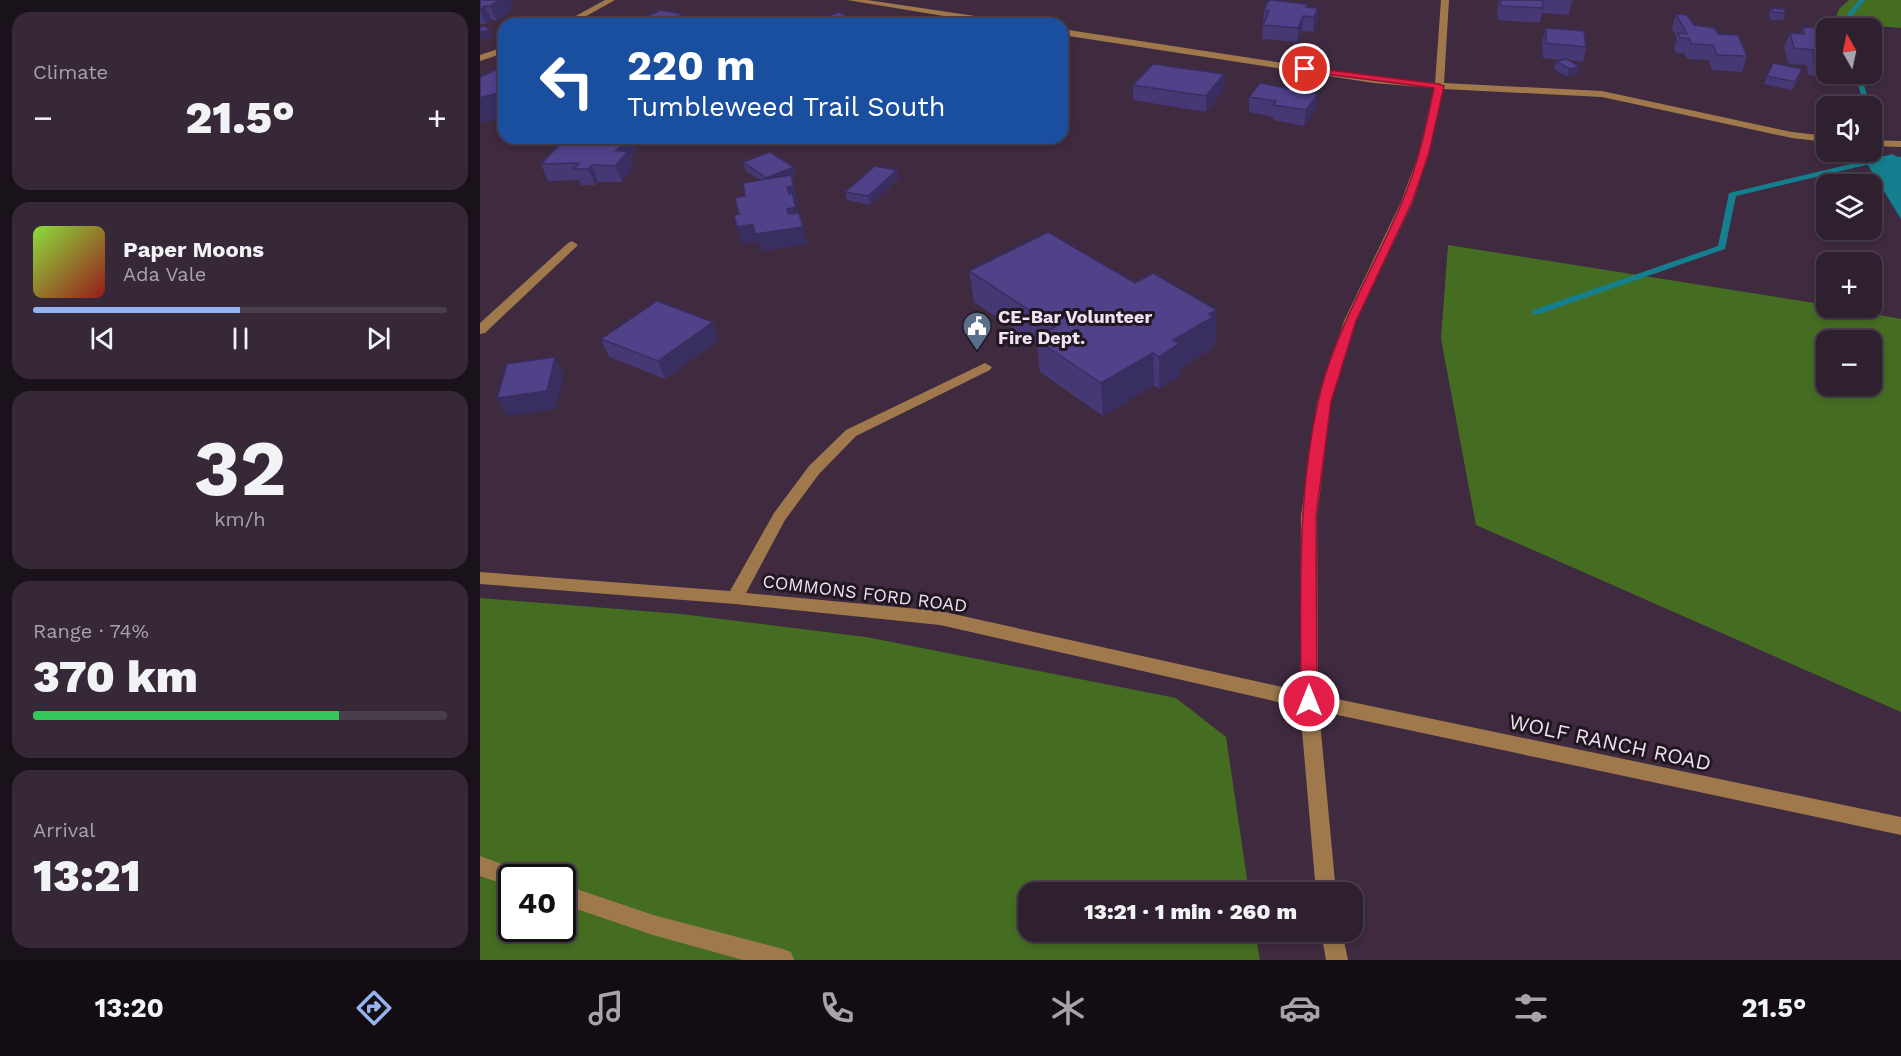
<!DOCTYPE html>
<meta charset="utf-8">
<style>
:root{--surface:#2f2030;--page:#372838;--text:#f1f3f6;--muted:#a7a3ab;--line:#4a3e4c;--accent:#95b2f1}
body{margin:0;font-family:"Work Sans",sans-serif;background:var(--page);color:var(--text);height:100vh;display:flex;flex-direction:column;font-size:22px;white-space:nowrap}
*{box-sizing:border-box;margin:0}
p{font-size:20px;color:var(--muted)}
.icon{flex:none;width:33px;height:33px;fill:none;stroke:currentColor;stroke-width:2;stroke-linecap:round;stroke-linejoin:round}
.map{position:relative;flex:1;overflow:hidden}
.sheet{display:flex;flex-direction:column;gap:12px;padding:12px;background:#1a121a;width:480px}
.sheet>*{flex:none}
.banner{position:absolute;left:18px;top:18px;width:570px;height:126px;border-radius:18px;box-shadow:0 3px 9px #0003,0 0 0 2px var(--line);background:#1a4fa0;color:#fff;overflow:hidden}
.needle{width:39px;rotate:351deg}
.tools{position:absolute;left:1336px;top:18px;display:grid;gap:12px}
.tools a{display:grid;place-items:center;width:66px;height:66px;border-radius:12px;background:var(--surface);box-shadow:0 3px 9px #0003,0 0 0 2px var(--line);font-size:30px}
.speed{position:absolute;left:18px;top:864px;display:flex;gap:12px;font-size:30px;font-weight:700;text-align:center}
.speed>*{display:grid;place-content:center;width:78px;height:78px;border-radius:50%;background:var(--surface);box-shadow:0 3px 9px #0003,0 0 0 2px var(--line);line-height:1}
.speed .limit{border:3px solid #111;border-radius:9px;background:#fff;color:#111}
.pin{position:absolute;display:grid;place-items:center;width:51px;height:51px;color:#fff;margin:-26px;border:3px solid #fff;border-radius:50%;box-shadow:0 2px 6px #0007}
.me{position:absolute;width:66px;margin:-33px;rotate:0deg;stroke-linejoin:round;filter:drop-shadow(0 0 4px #0008)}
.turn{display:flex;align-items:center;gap:21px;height:126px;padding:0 30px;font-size:27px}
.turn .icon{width:78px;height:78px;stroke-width:2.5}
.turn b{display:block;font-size:42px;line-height:51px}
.big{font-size:45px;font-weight:800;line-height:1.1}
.sheet .tile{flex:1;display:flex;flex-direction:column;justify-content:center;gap:9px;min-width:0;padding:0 21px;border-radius:18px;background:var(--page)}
.sheet .dial{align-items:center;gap:0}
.dial b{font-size:78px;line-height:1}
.song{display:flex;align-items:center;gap:18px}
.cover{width:72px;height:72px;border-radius:9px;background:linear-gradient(135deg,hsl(90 70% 55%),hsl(0 70% 35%))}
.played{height:6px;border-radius:3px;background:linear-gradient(90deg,var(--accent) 50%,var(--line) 50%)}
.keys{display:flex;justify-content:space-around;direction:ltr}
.heat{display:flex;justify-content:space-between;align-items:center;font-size:33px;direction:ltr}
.charge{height:9px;border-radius:4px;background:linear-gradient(90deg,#34c759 74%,var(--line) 0)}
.trip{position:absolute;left:538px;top:882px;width:345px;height:60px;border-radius:18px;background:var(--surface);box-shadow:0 3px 9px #0003,0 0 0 2px var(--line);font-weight:800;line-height:60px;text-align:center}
.menu{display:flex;height:96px;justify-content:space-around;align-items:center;background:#130d13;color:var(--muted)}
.menu .icon{width:42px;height:42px}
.menu .current{color:var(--accent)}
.menu b{font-size:27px;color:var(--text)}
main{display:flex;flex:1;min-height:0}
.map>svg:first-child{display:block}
.forest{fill:#456d22;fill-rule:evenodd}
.water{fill:#147f8e}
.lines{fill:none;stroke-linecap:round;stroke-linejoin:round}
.stream{fill:#147f8e;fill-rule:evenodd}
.minor{fill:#9f794c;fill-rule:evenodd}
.wall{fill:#453875}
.shaded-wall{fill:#382e5f}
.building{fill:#504188;stroke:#382e5f;stroke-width:1.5}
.route{fill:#e11d48;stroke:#92132f;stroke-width:1.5}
.labels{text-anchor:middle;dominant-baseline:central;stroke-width:6;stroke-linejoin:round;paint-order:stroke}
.poi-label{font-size:18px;font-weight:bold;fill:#f0e2f0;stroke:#201721;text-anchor:start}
.street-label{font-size:18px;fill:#f0e2f0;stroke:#201721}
.near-street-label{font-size:21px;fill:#f0e2f0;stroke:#201721}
</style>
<main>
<section class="sheet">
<div class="tile"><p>Climate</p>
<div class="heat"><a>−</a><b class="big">21.5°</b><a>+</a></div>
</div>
<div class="tile">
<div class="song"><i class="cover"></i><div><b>Paper Moons</b><p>Ada Vale</p></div></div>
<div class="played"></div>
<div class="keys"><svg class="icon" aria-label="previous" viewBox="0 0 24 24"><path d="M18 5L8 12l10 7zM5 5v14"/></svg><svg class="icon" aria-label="pause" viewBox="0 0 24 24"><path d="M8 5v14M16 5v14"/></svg><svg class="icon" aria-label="next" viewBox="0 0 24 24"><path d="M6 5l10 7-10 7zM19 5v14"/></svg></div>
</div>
<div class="tile dial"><b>32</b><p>km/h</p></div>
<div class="tile"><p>Range · 74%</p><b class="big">370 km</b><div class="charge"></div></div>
<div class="tile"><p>Arrival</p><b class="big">13:21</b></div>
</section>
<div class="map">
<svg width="1421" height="960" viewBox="0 0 1421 960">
<rect width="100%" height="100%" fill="#3f2a40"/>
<g class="forest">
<path d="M1369 0H1421V28L1354 22 1359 9Z"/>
<path d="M968 245 1347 305V308H1363L1421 319V712L996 525 961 339ZM1347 340H1392V386H1347Z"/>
<path d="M0 598 201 614 386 637 696 698 746 737 769 892H549V932H775L780 960H0ZM32 878H82V928H32Z"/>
</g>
<path class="water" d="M1413 156 1421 157V219L1383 157Z"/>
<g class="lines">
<g class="stream">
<path d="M1379 0H1385L1366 23 1368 28H1362L1360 23Z"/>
<path d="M1375 74H1381L1390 106H1384Z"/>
<path d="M1392 121 1395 123 1396 131 1392 132Z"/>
<path d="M1413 154 1421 161V168H1418L1411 159 1256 196 1245 249 1059 314H1053L1052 312 1053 310 1238 246 1249 193Z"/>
</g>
<g class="minor">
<path d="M125 0H135L92 24H81Z"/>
<path d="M367 0H387L529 21 533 24H512Z"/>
<path d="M961 0H969L964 83 1122 91 1312 132 1347 136V142L1312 138 1122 97 963 89 949 153 933 202 876 321 851 402 837 516 838 695 1421 817V835L839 711 856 892H836L820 707 460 625 255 604 0 584V572L250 591 294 513 329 466 366 430 505 363 512 367 510 370 376 436 339 474 305 520 266 593 460 611 820 691 821 516 837 402 864 321 921 202 939 153 954 88 894 83 582 35V29L894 77 955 83Z"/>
<path d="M24 47V53L0 61V55Z"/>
<path d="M1392 140 1421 141V147L1392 146Z"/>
<path d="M92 241 98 245 96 247 5 333 0 334V323L88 243Z"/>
<path d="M0 856 41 871 44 878H32V887L0 876Z"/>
<path d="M82 884 173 915 303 949 311 952 314 960H263L173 935 82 904Z"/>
<path d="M841 932H862L868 960H846Z"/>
</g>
</g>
<g class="wall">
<path d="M0 0 34 8 17 21 12 20 6 24H0Z"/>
<path d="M1019 0H1092L1089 15 1062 13 1060 23 1018 20 1017 12Z"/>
<path d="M828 4 827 7 838 8 837 22 833 32 822 31 817 42 782 39 784 10Z"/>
<path d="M1291 8 1305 13 1303 20H1291L1289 16Z"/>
<path d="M1196 14 1214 25 1238 34 1267 56 1262 72 1232 70 1228 60 1207 59 1204 53H1196L1194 48 1197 38 1192 29Z"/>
<path d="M1323 27 1347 29V74H1358L1356 78 1328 75 1327 65 1308 64 1304 47 1310 33H1321Z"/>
<path d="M1066 28 1106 47 1103 62 1090 60 1098 74 1087 77 1074 69 1076 61 1082 60 1063 58 1062 42Z"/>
<path d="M1287 76 1319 77 1312 90 1284 84Z"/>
<path d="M653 85 744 90 726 112 653 100Z"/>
<path d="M838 94 836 110 824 126 793 120V117L769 112V97Z"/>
<path d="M86 138H152L156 150 150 158 154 167 142 182H118L115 185H101L99 180 68 181 61 164Z"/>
<path d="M207 138H234L218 145 208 140Z"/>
<path d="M263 162 314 167 316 175 311 177 318 203H315L327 244 281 251 278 241 262 244 259 214 265 196 280 180 266 171Z"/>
<path d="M417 170 419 178 390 205 367 200 365 192Z"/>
<path d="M489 271 736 342 733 343V348L700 369V376L679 389 674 385 623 416 560 372 557 345 494 302Z"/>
<path d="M121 339 239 340 185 379 129 357Z"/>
</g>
<g class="shaded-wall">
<path d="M19 0H30L34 8 17 21 10 6Z"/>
<path d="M5 6 12 20 6 24 0 10Z"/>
<path d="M838 8 837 22 833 32 834 17Z"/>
<path d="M203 14 206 24H194L195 18Z"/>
<path d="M823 16 822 31 817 42 818 28Z"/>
<path d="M374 19 375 24H361Z"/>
<path d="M9 30 12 37 0 40V32Z"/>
<path d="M1100 67 1098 74 1087 77 1089 69Z"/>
<path d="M744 74V90L726 112V96Z"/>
<path d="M24 91V117L0 123V98Z"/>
<path d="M838 94 836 110 824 126 826 110Z"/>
<path d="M147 138H152L156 150 150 158 154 167 142 182 135 166 136 151Z"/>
<path d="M215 138H234L218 145Z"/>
<path d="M112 165 118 182 115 185 108 169Z"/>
<path d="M314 167 316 175 289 186 286 178Z"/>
<path d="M417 170 419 178 390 205 388 196Z"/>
<path d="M314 186 318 203H315L320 224 323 227 327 244 281 251 278 241 262 244 257 227 307 209 312 204 307 187Z"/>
<path d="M737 310 736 342 733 343V348L700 369V376L679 389V357L693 340 729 314Z"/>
<path d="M233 322 239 340 185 379 178 361Z"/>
<path d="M673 353 674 385 623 416 621 383Z"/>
<path d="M75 357 84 375 76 409 27 416 17 398Z"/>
</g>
<g class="building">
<path d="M0 0H19L10 6H5L0 10Z"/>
<path d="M789 0 828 4 826 7 838 8 834 17 823 16 818 28 783 25 789 11 784 10Z"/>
<path d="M1020 0H1062L1063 8 1021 6Z"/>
<path d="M1291 8 1304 9 1305 13 1293 12Z"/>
<path d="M181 10 203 14 195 18 196 23 194 24H149Z"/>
<path d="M359 12 374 19 361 24H362H325Z"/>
<path d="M1196 14 1207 15 1214 25 1235 28 1238 34 1258 35 1267 56 1237 55 1233 45 1211 44 1209 38H1200L1198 33 1207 34Z"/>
<path d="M5 26 9 30 0 32V27Z"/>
<path d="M1323 27 1347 29V61L1334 60 1333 50 1314 48 1310 33 1325 34Z"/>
<path d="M1066 28 1104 31 1106 47 1066 43Z"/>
<path d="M1087 59 1100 67 1089 69 1076 61Z"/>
<path d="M1293 63 1322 69 1315 82 1287 76Z"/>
<path d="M673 64 744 74 726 96 653 85Z"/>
<path d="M24 66V91L0 98V77Z"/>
<path d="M780 83 838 94 826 110 793 105 796 101 769 97Z"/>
<path d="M86 138H147L136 151H148L135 166 112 165 108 169H94L99 163 61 164Z"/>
<path d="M290 152 314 167 286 178 263 162Z"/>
<path d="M395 166 417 170 388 196 365 192Z"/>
<path d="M311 175 314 186 307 187 309 194 312 193 316 207 307 209 308 214 319 213 323 227 275 234 273 224 257 227 254 215 259 214 255 198 265 196 263 183Z"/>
<path d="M568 232 655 283 673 273 737 310 729 314 733 317 693 340 699 344 679 357 673 353 621 383 557 340 565 335 562 334 575 327 489 271Z"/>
<path d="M177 301 233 322 178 361 121 339Z"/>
<path d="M75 357 67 391 17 398 27 364Z"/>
</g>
<path class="route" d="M825 67 959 84 964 86 949 153 932 202 876 321 851 402 836 516 837 701 835 706 829 708 823 706 821 701C821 602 816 500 838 402 854 330 894 269 922 202 938 165 946 127 954 88L822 71V67Z"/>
<defs>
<g id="civic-pin" transform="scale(1.5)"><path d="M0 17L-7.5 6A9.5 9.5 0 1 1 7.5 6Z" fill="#5c6f8a" stroke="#201721"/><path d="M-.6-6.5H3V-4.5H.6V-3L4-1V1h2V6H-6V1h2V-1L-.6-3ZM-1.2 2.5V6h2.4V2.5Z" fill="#fff"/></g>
</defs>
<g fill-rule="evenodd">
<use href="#civic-pin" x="497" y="326"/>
</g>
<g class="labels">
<g class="poi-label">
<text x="518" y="316">CE-Bar Volunteer<tspan x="518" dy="21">Fire Dept.</tspan></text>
</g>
<g class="street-label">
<text transform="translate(385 593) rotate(7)">COMMONS FORD ROAD</text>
</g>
<g class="near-street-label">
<text transform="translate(1130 742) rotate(12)">WOLF RANCH ROAD</text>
</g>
</g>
</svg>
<div class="tools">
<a><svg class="needle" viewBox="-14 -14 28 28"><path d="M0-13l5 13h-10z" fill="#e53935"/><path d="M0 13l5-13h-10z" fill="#a7a3ab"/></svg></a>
<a><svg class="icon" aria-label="sound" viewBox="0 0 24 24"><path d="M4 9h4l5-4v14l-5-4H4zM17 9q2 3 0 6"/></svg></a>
<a><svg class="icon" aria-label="layers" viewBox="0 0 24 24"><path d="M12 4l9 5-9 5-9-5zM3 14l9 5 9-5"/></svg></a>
<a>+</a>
<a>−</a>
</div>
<div class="speed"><div class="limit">40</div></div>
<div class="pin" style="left:825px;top:69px;background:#d93025"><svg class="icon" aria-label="arrive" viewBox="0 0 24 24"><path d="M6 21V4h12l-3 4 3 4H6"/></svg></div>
<svg class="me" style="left:829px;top:701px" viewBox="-20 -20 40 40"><circle r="17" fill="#e11d48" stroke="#fff" stroke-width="3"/><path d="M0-11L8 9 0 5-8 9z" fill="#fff"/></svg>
<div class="trip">13:21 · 1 min · 260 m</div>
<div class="banner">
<div class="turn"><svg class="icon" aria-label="left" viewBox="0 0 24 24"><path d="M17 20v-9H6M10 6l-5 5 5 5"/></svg><div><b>220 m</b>Tumbleweed Trail South</div></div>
</div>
</div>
</main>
<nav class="menu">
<b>13:20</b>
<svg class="icon current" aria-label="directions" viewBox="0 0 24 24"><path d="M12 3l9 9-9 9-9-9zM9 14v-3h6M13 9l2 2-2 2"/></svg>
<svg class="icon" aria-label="music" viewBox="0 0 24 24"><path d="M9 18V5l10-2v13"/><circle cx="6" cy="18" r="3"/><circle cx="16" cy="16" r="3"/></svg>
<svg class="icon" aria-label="phone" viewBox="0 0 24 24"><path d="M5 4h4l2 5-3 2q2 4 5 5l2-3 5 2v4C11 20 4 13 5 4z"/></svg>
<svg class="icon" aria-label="climate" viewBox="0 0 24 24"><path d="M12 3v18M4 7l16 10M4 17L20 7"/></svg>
<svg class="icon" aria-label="car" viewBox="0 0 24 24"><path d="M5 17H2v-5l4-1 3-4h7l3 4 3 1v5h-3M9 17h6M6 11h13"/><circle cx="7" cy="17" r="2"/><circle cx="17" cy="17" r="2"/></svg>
<svg class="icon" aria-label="filters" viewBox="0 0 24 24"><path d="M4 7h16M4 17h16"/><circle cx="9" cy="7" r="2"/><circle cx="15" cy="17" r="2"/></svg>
<b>21.5°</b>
</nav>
